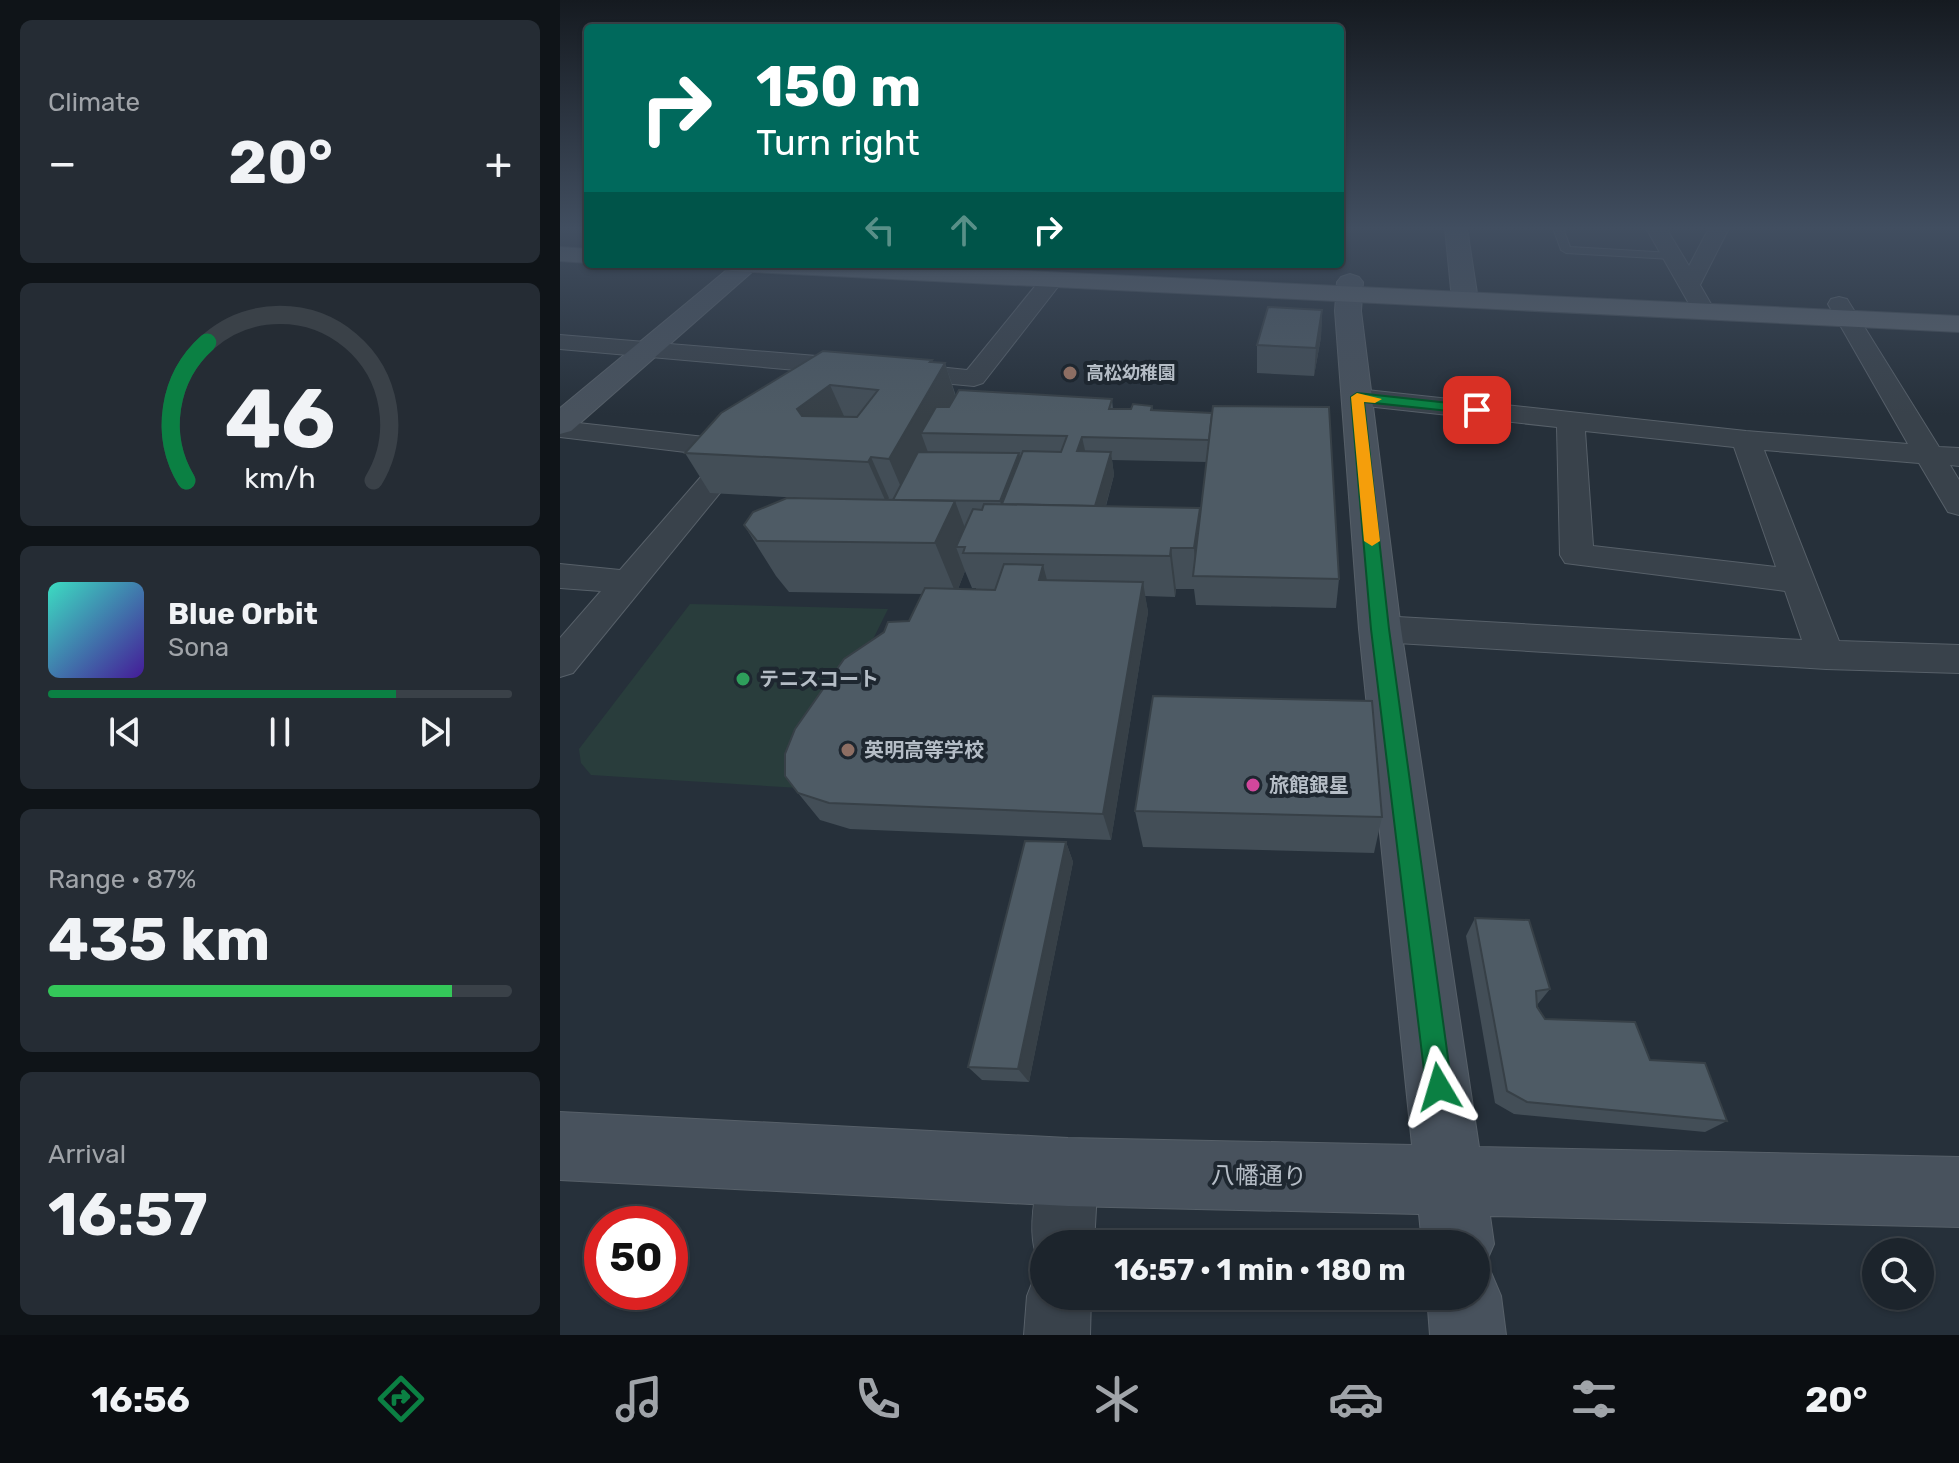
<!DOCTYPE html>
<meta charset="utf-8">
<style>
:root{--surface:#1c242c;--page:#252c34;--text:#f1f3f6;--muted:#a0a4a9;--line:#3a4148;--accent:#0b8043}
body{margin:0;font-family:Rubik,"Noto Sans JP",sans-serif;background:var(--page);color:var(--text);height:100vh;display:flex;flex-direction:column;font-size:30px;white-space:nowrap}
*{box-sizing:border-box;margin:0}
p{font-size:26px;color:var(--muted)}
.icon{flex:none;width:44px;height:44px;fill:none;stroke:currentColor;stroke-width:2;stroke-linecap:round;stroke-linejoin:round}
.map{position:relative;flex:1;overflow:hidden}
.sheet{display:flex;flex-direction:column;gap:20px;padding:20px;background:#0f1418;width:560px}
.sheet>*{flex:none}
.hud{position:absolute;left:24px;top:24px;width:760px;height:244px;border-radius:8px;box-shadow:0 2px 6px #0004,0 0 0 2px var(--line);background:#00695c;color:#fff;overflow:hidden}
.fabs{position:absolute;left:1302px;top:1238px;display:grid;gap:16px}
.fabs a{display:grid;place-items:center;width:72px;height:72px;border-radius:50%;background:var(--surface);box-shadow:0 2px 6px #0004,0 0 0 2px var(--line);font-size:40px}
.speed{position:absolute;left:24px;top:1206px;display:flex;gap:16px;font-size:40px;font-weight:700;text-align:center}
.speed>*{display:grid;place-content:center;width:104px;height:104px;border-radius:50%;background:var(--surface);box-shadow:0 2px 6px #0004,0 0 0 2px var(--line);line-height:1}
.speed .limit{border:12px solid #d22;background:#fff;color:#111}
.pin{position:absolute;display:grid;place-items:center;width:68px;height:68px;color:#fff;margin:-34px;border-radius:16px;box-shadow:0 4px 12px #0006}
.me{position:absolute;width:88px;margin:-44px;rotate:353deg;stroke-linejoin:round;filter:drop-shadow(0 0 6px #0008)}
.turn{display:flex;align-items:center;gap:28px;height:168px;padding:0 40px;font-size:36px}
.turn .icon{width:104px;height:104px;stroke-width:2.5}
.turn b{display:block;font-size:56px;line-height:68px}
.lanes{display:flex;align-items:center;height:76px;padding:0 40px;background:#0003;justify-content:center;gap:40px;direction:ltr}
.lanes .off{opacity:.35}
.big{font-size:60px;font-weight:700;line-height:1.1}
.sheet .widget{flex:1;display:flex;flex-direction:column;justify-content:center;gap:12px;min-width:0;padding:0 28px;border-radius:12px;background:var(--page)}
.sheet .dial{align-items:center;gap:0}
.dial svg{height:208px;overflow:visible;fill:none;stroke:var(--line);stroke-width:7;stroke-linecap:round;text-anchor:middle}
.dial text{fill:var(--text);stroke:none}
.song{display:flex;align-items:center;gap:24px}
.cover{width:96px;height:96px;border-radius:12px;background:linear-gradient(135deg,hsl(170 70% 55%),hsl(260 70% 35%))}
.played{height:8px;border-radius:4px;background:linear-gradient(90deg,var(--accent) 75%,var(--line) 75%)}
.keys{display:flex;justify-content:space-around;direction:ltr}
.heat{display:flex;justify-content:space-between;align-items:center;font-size:44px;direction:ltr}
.charge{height:12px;border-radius:6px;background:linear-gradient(90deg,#34c759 87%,var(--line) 0)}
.trip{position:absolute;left:470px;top:1230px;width:460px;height:80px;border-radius:40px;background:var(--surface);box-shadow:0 2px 6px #0004,0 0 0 2px var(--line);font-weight:700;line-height:80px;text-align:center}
.menu{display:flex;height:128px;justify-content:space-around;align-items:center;background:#0b0e12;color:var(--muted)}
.menu .icon{width:56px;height:56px}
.menu .on{color:var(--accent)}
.menu b{font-size:36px;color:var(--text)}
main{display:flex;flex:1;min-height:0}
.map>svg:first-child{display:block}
.green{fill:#293d3c}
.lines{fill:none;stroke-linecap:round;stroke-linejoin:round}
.lane-casing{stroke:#576069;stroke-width:2}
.street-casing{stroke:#576069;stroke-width:2}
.secondary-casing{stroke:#576069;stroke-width:2}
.primary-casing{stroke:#424b54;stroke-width:2}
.lane{fill:#39424b;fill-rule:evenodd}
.street{fill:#39424b;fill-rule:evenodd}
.secondary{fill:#48525d;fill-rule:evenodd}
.primary{fill:#58616b;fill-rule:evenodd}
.wall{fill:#434e57;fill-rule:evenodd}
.shaded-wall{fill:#374047}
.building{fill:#4e5b65;stroke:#374047;stroke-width:2;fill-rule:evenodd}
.route{fill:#0b8043;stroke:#07532c;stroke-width:2}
.slow{fill:#f59e0b}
.education-dot{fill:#8d6e63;stroke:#1e2730;stroke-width:3}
.leisure-dot{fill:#2e9e5b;stroke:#1e2730;stroke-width:3}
.hotel-dot{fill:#d1479c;stroke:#1e2730;stroke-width:3}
.labels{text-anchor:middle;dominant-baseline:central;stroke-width:8;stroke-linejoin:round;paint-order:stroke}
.far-poi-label{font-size:18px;font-weight:bold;fill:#b5bdc6;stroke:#1e2730;text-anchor:start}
.poi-label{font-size:20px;font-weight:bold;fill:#b5bdc6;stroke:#1e2730;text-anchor:start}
.near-street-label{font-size:24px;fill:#b5bdc6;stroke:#1e2730}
</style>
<main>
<section class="sheet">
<div class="widget"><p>Climate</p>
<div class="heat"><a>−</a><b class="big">20°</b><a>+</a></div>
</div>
<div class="widget dial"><svg viewBox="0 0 100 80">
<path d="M14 69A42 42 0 1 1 86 69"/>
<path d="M14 69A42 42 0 0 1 22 16" stroke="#0b8043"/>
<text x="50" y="56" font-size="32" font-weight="700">46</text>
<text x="50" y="72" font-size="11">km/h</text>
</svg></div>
<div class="widget">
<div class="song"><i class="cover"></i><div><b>Blue Orbit</b><p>Sona</p></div></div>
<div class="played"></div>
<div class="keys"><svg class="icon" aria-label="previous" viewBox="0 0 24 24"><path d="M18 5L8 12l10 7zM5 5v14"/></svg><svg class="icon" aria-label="pause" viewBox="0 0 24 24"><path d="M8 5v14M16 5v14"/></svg><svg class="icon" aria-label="next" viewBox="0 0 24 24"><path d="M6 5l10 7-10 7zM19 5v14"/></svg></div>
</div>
<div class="widget"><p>Range · 87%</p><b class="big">435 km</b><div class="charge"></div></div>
<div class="widget"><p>Arrival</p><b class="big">16:57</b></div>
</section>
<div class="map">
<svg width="1399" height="1335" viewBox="0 0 1399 1335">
<rect width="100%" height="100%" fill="#26303a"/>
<path class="green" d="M130 604 328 609 239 788 31 775 21 763 19 749Z"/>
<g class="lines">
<g class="lane-casing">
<path id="lane" d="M993 228H1003L1010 247 1112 253 1117 256 1112 259 1006 253 1001 250Z"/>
</g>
<g class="street-casing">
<g id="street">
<path d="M1086 228H1106L1129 266 1149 228H1169L1140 285 1155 311 1152 316H1136Z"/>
<path d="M493 273 504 279 423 383 414 386 339 379 330 376 326 371 330 366 339 363 407 370 485 274Z"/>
<path d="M1279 297 1287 299 1290 304 1379 447 1399 448V466L1390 465 1399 480V515L1388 512 1359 463 1204 450 1279 641 1399 645V673L1266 669 820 642 807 638 802 629 807 620 820 616 1242 640 1225 591 1005 563 1000 555 997 427 797 405 788 403 784 397 788 391 797 389 1186 431 1348 444 1268 304 1271 299ZM1025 431 1174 447 1216 567 1033 546Z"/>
<path d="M0 335 293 359 302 362 306 367 302 372 293 375 0 349Z"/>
<path d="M0 421 181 441 191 444 195 450 13 673 0 677V638L41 591 0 588V564L60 570 159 456 0 437Z"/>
<path d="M508 1142 529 1151 538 1172 534 1244H484V1267C462 1246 476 1178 487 1151Z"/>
<path d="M484 1270V1296H531L530 1335H464L467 1296 476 1273Z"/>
</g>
</g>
<g class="secondary-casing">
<g id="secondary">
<path d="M885 228H907L918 300 914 306H896L892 300Z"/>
<path d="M174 264H201L11 431 0 434V408Z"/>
<path d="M790 274 799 277 803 282 801 311 841 629 919 1147 1399 1157V1227L930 1216 934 1244 924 1267 930 1270 941 1296 946 1335H870L867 1296H916V1244H862L859 1214 508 1206 0 1180V1112L508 1138 852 1145 799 629 775 311 777 282 781 277Z"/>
</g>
</g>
<g class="primary-casing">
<g id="primary">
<path d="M0 247 28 249V263L0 261Z"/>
<path d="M160 264H323L1399 316V332L172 271 163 269Z"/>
</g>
</g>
<use href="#lane" class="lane"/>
<use href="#street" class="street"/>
<use href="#secondary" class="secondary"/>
<use href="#primary" class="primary"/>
</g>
<g class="wall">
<path d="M762 310 761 337 754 376 697 373V345Z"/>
<path d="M372 360 373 362 385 363 396 396 552 399 553 409H571L592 406 593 410 652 413 779 579 776 608 636 605 634 589H616L615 597 585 596 588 612 551 840 290 829 260 820 238 793 349 621 363 594 229 592 216 576 184 525 241 498 150 493 125 453 161 413ZM552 460 647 462 640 517V508L546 506 554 475ZM405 571 412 588H416V589H398Z"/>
<path d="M575 811 822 817 814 853 583 847Z"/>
<path d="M506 842 513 862 469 1082 422 1080 408 1067Z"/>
<path d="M915 918 990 989 977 1005 985 1019 1090 1060 1167 1121 1145 1132 954 1114 935 1103 906 936Z"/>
</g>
<g class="shaded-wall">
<path d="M762 310 761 337 754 376 756 348Z"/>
<path d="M372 360 378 376 385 363 397 402 361 433 369 455 346 499 329 459 370 362Z"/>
<path d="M270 385 288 425 256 448 237 409Z"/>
<path d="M522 437 527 459 517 451Z"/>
<path d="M551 452 554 475 538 534 534 511Z"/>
<path d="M459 453 465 476 442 508 440 501Z"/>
<path d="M311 457 329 498 326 502 308 462Z"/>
<path d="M395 501 414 552 405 547H396L405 571 396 594 375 543Z"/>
<path d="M640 508 642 548 636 576 634 548Z"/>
<path d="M611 548 616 589 615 597 610 556Z"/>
<path d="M483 565 491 595 479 580Z"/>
<path d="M583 582 588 612 551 840 543 814Z"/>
<path d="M506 842 513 862 469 1082 458 1069Z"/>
</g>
<g class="building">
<path d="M708 307 762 310 756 348 697 345Z"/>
<path d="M263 351 372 360 370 362 385 363 329 459 311 457 308 462 125 453 161 413ZM270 385 318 390 297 417 242 416 237 409Z"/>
<path d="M399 390 552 399 549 409H571L573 404 592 406 591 410 652 413 649 440 522 437 517 451 551 452 535 506 442 504 463 451 501 452 507 436 361 433 376 407H389Z"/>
<path d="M653 406 769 407 779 579 633 576Z"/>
<path d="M358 452 459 453 440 501 333 500Z"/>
<path d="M227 498 395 501 375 543 197 541 184 525 193 512Z"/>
<path d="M424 504 640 508 634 548H611L610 556 403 553 405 547H396L413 509 422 510Z"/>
<path d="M444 564 483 565 479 580 583 582 543 814 269 803 238 793 225 776V754L235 729 284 659 324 632 328 622 349 621 365 588 435 590Z"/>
<path d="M593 696 812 701 822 817 575 811Z"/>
<path d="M465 841 506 842 458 1069 408 1067Z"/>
<path d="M915 918 969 920 990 989 976 991 977 1007 985 1019 1075 1022 1090 1060 1145 1063 1167 1121 967 1102 947 1091Z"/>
</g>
<linearGradient id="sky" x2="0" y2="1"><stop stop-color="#151a20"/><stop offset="0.55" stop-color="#414e60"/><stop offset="1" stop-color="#414e60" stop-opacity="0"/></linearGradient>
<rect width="1399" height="415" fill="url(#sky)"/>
<path class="route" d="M797 393 917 406 923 410 917 414 804 402 829 629 892 1087 888 1097 879 1101 870 1097 866 1087 811 629 791 397Z"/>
<path class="slow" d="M797 393 822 399 815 403 804 402 820 541 812 546 804 541 791 397Z"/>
<g class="education-dot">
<circle cx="510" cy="373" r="8"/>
<circle cx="288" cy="750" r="8"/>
</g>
<circle class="leisure-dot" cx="183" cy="679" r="8"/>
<circle class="hotel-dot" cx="693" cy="785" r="8"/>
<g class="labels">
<g class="far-poi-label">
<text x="526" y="373">高松幼稚園</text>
</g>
<g class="poi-label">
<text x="199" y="679">テニスコート</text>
<text x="304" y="750">英明高等学校</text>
<text x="709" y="785">旅館銀星</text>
</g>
<g class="near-street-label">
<text transform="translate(699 1176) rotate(1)">八幡通り</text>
</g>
</g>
</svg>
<div class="fabs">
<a><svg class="icon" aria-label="search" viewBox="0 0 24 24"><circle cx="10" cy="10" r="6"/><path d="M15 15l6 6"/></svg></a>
</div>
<div class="speed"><div class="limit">50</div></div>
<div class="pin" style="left:917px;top:410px;background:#d93025"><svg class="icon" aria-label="arrive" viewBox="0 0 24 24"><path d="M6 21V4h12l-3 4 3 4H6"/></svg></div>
<svg class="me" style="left:879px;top:1087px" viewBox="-20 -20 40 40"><path d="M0-17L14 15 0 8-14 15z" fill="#0b8043" stroke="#fff" stroke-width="4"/></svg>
<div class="trip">16:57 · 1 min · 180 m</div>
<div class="hud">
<div class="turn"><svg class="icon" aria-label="right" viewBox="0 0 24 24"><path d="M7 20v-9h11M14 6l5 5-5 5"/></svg><div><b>150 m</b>Turn right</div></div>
<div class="lanes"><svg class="icon off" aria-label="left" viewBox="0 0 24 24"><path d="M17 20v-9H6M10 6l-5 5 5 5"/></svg><svg class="icon off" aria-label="ahead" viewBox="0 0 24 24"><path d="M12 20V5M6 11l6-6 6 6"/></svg><svg class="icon" aria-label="right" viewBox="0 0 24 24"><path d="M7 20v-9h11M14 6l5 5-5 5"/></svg></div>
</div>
</div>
</main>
<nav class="menu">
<b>16:56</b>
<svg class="icon on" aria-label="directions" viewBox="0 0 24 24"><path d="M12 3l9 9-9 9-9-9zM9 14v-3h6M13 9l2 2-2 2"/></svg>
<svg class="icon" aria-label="music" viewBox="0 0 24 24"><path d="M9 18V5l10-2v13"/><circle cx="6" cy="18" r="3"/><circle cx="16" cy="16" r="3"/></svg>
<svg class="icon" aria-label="phone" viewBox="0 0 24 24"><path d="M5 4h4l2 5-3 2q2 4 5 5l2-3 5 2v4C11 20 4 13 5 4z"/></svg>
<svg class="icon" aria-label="climate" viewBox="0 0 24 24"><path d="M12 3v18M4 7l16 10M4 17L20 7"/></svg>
<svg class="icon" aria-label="car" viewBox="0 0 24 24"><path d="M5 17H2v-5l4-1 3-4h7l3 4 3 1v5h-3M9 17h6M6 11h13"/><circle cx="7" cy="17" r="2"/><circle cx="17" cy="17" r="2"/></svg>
<svg class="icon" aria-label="filters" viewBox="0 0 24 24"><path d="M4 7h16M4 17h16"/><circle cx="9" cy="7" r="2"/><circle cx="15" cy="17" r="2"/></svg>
<b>20°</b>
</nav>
